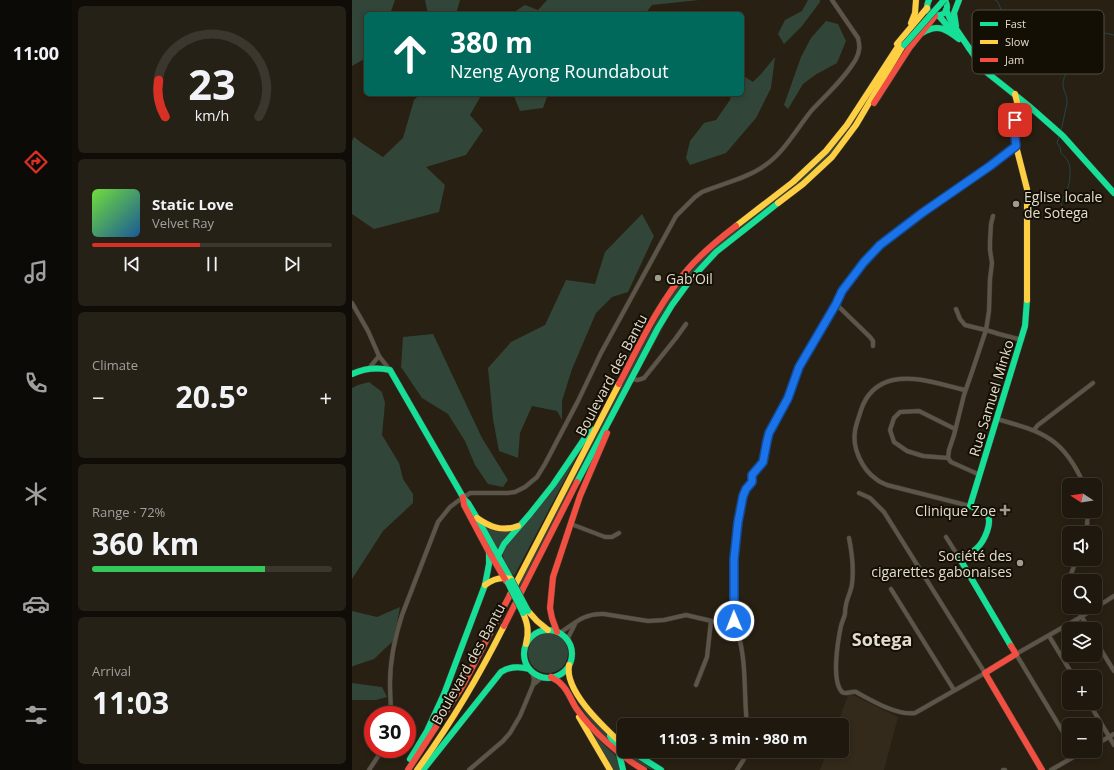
<!DOCTYPE html>
<meta charset="utf-8">
<style>
:root{--surface:#1e180e;--page:#262117;--text:#f1f3f6;--muted:#a1a09e;--line:#3c372e;--accent:#d93025}
body{margin:0;font-family:"Open Sans",sans-serif;background:var(--page);color:var(--text);height:100vh;display:flex;flex-direction:column;font-size:15px;white-space:nowrap}
*{box-sizing:border-box;margin:0}
p{font-size:13px;color:var(--muted)}
.icon{flex:none;width:22px;height:22px;fill:none;stroke:currentColor;stroke-width:2;stroke-linecap:round;stroke-linejoin:round}
.map{position:relative;flex:1;overflow:hidden}
.sheet{display:flex;flex-direction:column;gap:6px;padding:6px;background:#100d08;width:280px}
.sheet>*{flex:none}
.banner{position:absolute;left:12px;top:12px;width:380px;height:84px;border-radius:6px;box-shadow:0 2px 6px #0003,0 0 0 1px var(--line);background:#00695c;color:#fff;overflow:hidden}
.needle{width:26px;rotate:282deg}
.tools{position:absolute;left:710px;top:478px;display:grid;gap:8px}
.tools a{display:grid;place-items:center;width:40px;height:40px;border-radius:6px;background:var(--surface);box-shadow:0 2px 6px #0003,0 0 0 1px var(--line);font-size:20px}
.speed{position:absolute;left:12px;top:706px;display:flex;gap:8px;font-size:20px;font-weight:700;text-align:center}
.speed>*{display:grid;place-content:center;width:52px;height:52px;border-radius:50%;background:var(--surface);box-shadow:0 2px 6px #0003,0 0 0 1px var(--line);line-height:1}
.speed .limit{border:6px solid #d22;background:#fff;color:#111}
.pin{position:absolute;display:grid;place-items:center;width:34px;height:34px;color:#fff;margin:-17px;border-radius:8px;box-shadow:0 2px 6px #0006}
.me{position:absolute;width:44px;margin:-22px;rotate:359deg;stroke-linejoin:round;filter:drop-shadow(0 0 3px #0008)}
.turn{display:flex;align-items:center;gap:14px;height:84px;padding:0 20px;font-size:18px}
.turn .icon{width:52px;height:52px;stroke-width:2.5}
.turn b{display:block;font-size:28px;line-height:34px}
.big{font-size:30px;font-weight:700;line-height:1.1}
.sheet .card{flex:1;display:flex;flex-direction:column;justify-content:center;gap:6px;min-width:0;padding:0 14px;border-radius:6px;background:var(--page)}
.sheet .dial{align-items:center;gap:0}
.dial svg{height:104px;overflow:visible;fill:none;stroke:var(--line);stroke-width:7;stroke-linecap:round;text-anchor:middle}
.dial text{fill:var(--text);stroke:none}
.song{display:flex;align-items:center;gap:12px}
.cover{width:48px;height:48px;border-radius:6px;background:linear-gradient(135deg,hsl(100 70% 55%),hsl(210 70% 35%))}
.played{height:4px;border-radius:2px;background:linear-gradient(90deg,var(--accent) 45%,var(--line) 45%)}
.keys{display:flex;justify-content:space-around;direction:ltr}
.heat{display:flex;justify-content:space-between;align-items:center;font-size:22px;direction:ltr}
.charge{height:6px;border-radius:3px;background:linear-gradient(90deg,#34c759 72%,var(--line) 0)}
.trip{position:absolute;left:265px;top:718px;width:232px;height:40px;border-radius:6px;background:var(--surface);box-shadow:0 2px 6px #0003,0 0 0 1px var(--line);font-weight:700;line-height:40px;text-align:center}
main{display:flex;flex:1;min-height:0}
.tab-bar{display:flex;flex-direction:column;width:72px;justify-content:space-around;align-items:center;background:#0c0a06;color:var(--muted)}
.tab-bar .icon{width:28px;height:28px}
.tab-bar .on{color:var(--accent)}
.tab-bar b{font-size:18px;color:var(--text)}
.map>svg:first-child{display:block}
.industrial{fill:#342a1b}
.green{fill:#314638}
.lines{fill:none;stroke-linecap:round;stroke-linejoin:round}
.stream{stroke:#224649;stroke-width:1}
.street-casing{stroke:#433d32;stroke-width:5}
.fast-casing{stroke:#433d32;stroke-width:7}
.slow-casing{stroke:#433d32;stroke-width:7}
.jam-casing{stroke:#433d32;stroke-width:7}
.street{stroke:#5b554a;stroke-width:4}
.fast{stroke:#16e098;stroke-width:6}
.slow{stroke:#ffcf43;stroke-width:6}
.jam{stroke:#f24e42;stroke-width:6}
.fast-bridge-casing{stroke:#433d32;stroke-width:7;stroke-linecap:butt}
.fast-bridge{stroke:#16e098;stroke-width:6}
.route-casing{stroke:#114b97;stroke-width:10}
.route{stroke:#1a73e8;stroke-width:7}
.poi-dot{fill:#a29a8a;stroke:#140f05;stroke-width:1.5}
.labels{text-anchor:middle;dominant-baseline:central;stroke-width:4;stroke-linejoin:round;paint-order:stroke}
.poi-label{font-size:14px;fill:#e3dbcb;stroke:#140f05;text-anchor:start}
.street-label{font-size:14px;fill:#e3dbcb;stroke:#140f05}
.district-label{font-size:18px;font-weight:bold;fill:#e3dbcb;stroke:#140f05}
.key{fill:#140f05;stroke:#524c40;stroke-width:1}
.key-label{font-size:11px;fill:#e3dbcb}
</style>
<main>
<nav class="tab-bar">
<b>11:00</b>
<svg class="icon on" aria-label="directions" viewBox="0 0 24 24"><path d="M12 3l9 9-9 9-9-9zM9 14v-3h6M13 9l2 2-2 2"/></svg>
<svg class="icon" aria-label="music" viewBox="0 0 24 24"><path d="M9 18V5l10-2v13"/><circle cx="6" cy="18" r="3"/><circle cx="16" cy="16" r="3"/></svg>
<svg class="icon" aria-label="phone" viewBox="0 0 24 24"><path d="M5 4h4l2 5-3 2q2 4 5 5l2-3 5 2v4C11 20 4 13 5 4z"/></svg>
<svg class="icon" aria-label="climate" viewBox="0 0 24 24"><path d="M12 3v18M4 7l16 10M4 17L20 7"/></svg>
<svg class="icon" aria-label="car" viewBox="0 0 24 24"><path d="M5 17H2v-5l4-1 3-4h7l3 4 3 1v5h-3M9 17h6M6 11h13"/><circle cx="7" cy="17" r="2"/><circle cx="17" cy="17" r="2"/></svg>
<svg class="icon" aria-label="filters" viewBox="0 0 24 24"><path d="M4 7h16M4 17h16"/><circle cx="9" cy="7" r="2"/><circle cx="15" cy="17" r="2"/></svg>
</nav>
<section class="sheet">
<div class="card dial"><svg viewBox="0 0 100 80">
<path d="M14 69A42 42 0 1 1 86 69"/>
<path d="M14 69A42 42 0 0 1 9 41" stroke="#d93025"/>
<text x="50" y="56" font-size="32" font-weight="700">23</text>
<text x="50" y="72" font-size="11">km/h</text>
</svg></div>
<div class="card">
<div class="song"><i class="cover"></i><div><b>Static Love</b><p>Velvet Ray</p></div></div>
<div class="played"></div>
<div class="keys"><svg class="icon" aria-label="previous" viewBox="0 0 24 24"><path d="M18 5L8 12l10 7zM5 5v14"/></svg><svg class="icon" aria-label="pause" viewBox="0 0 24 24"><path d="M8 5v14M16 5v14"/></svg><svg class="icon" aria-label="next" viewBox="0 0 24 24"><path d="M6 5l10 7-10 7zM19 5v14"/></svg></div>
</div>
<div class="card"><p>Climate</p>
<div class="heat"><a>−</a><b class="big">20.5°</b><a>+</a></div>
</div>
<div class="card"><p>Range · 72%</p><b class="big">360 km</b><div class="charge"></div></div>
<div class="card"><p>Arrival</p><b class="big">11:03</b></div>
</section>
<div class="map">
<svg width="762" height="770" viewBox="0 0 762 770">
<rect width="100%" height="100%" fill="#282012"/>
<path class="industrial" d="M497 693 546 717 532 770H468L475 751H490V725H485Z"/>
<g class="green">
<path d="M0 0H43L38 14H14V58L0 66Z"/>
<path d="M73 0H108L104 14H76Z"/>
<path d="M195 0H347L300 5 293 14H159L173 5 186 10Z"/>
<path d="M456 0H468V2L450 26 432 44 426 34 433 20 450 11Z"/>
<path d="M474 21 486 24 494 41 485 63 463 75 451 84 436 109 432 105 449 57 459 38Z"/>
<path d="M423 57 419 88 404 118 374 153 338 165 334 158 338 141 352 123 364 120 378 100 379 94H390V75L401 82 409 74Z"/>
<path d="M68 94H130L118 115 131 130 114 155 74 167 93 185 87 212 22 229 0 214V141L2 137 11 144 31 157 51 138 62 100Z"/>
<path d="M161 94H196L191 108 168 111Z"/>
<path d="M514 104 484 149 456 176 339 276 167 590 165 587 278 368 316 300 328 283 357 251 431 193Z"/>
<path d="M290 214 302 236 276 292 260 297 244 313 220 369 210 401V420L205 411 180 406 168 433 166 458 147 451 141 419 136 368 159 342 193 325 214 280 243 284 253 252Z"/>
<path d="M81 334 130 438 156 480 151 487 136 484 123 465 113 441 96 414 70 398 49 367 51 337Z"/>
<path d="M17 382 30 392 33 403 30 435 47 463 51 479 61 494V503L31 531 0 579V388L6 385Z"/>
<path d="M231 445 162 576C157 568 149 560 151 550Z"/>
<path d="M132 526 161 530 146 550Z"/>
<path d="M48 607 42 640 22 659 1 666 0 667V611L25 617Z"/>
<circle cx="196" cy="653" r="20"/>
<path d="M0 683 30 687 35 697 24 700H0Z"/>
<path d="M223 696 234 712 258 738V741C245 728 230 713 223 696Z"/>
<path d="M238 730 250 743 263 755 266 760 268 770H261Z"/>
<path d="M266 744 272 750V751H274L302 770C295 770 273 756 268 750 267 748 267 746 266 744Z"/>
</g>
<g class="lines">
<g class="stream">
<path d="M643 0 646 2 654 22 651 30 655 38 658 36 670 20 686 15C690 18 700 29 702 34 705 39 705 50 713 51 719 51 724 44 729 42 735 39 742 35 748 32L762 35"/>
<path d="M709 131 715 103C716 96 711 91 711 84 711 76 719 66 718 60 717 57 716 54 715 51"/>
<path d="M707 136 705 143 708 147 709 153C718 162 718 163 718 176 718 186 713 193 709 203L713 216"/>
</g>
<g class="street-casing">
<g id="street">
<path d="M0 303 16 331 27 356 37 369"/>
<path d="M484 304 518 337 521 341V346"/>
<path d="M604 309 608 319 613 325 625 328 634 330 647 334 670 340"/>
<path d="M18 367 27 356"/>
<path d="M279 379 286 380 292 378 324 338 334 324"/>
<path d="M613 390C590 385 565 375 541 380 524 384 514 395 509 410 507 417 504 424 503 431 500 448 510 469 524 479 527 482 531 483 535 485L618 506"/>
<path d="M645 419C691 432 712 438 732 485"/>
<path d="M603 429 567 411 548 412 542 418 538 430 542 442 555 451 571 456 596 458 599 462 628 475"/>
<path d="M682 430 686 425 694 419 741 383"/>
<path d="M596 458 597 450 602 435 612 395 621 369 634 330 637 311 638 279 640 263 638 250V241L639 224 641 216"/>
<path d="M219 524 253 537H260L267 533"/>
<path d="M733 533 735 525 736 511"/>
<path d="M594 537 608 559"/>
<path d="M497 538C500 553 502 569 500 584 499 592 495 598 494 605 493 608 493 611 493 614 492 618 490 622 489 626 486 640 479 681 490 692 493 695 499 691 504 692 519 700 545 716 563 713L633 673 532 512 518 498 507 493"/>
<path d="M539 589 602 690"/>
<path d="M717 592C715 581 721 569 725 559"/>
<path d="M724 607 737 629"/>
<path d="M382 621V559L386 522 391 496 394 489 400 482 401 475 411 463 415 441 417 433 436 398 447 367 484 304 491 291 512 262 528 245 548 228 580 205 638 166 664 146"/>
<path d="M208 633C223 623 232 613 252 614L296 621 312 620 334 615 364 622 369 623 382 621C396 658 391 687 395 725"/>
<path d="M697 636 722 677"/>
<path d="M215 640 223 624"/>
<path d="M743 640 762 671"/>
<path d="M182 684 188 679 193 677"/>
<path d="M344 685 355 657 359 621"/>
<path d="M737 703 762 745"/>
<path d="M39 715C39 704 38 694 38 683 38 660 43 637 50 615L86 522 98 507 106 501 118 493H156L163 492 173 487 185 477 193 464 226 401 249 353 324 216 343 197 350 192C369 184 396 178 412 166 432 153 445 128 460 110 475 94 493 78 504 59 508 51 508 46 506 38L480 0"/>
<path d="M717 742 664 654 729 617 762 596"/>
<path d="M743 745 762 734"/>
<path d="M17 770 31 749"/>
<path d="M117 770 151 741 158 733 168 716 181 685 182 679 180 672"/>
<path d="M385 770 392 759 395 751"/>
<path d="M651 770H653"/>
<path d="M699 770 732 751"/>
</g>
</g>
<g class="fast-casing">
<g id="fast">
<path d="M577 0C576 2 575 4 575 7 575 18 595 18 595 7 595 4 594 2 593 0"/>
<path d="M594 10 600 23 617 48"/>
<path d="M587 16 600 31"/>
<path d="M604 26 602 13 607 0"/>
<path d="M570 33C586 23 594 29 607 39"/>
<path d="M617 48 633 71 677 106 711 136 762 193"/>
<path d="M0 374C13 368 24 367 38 370L111 497"/>
<path d="M225 482 306 328 320 305 339 279 364 252 426 203"/>
<path d="M112 499 116 503 125 518 160 581"/>
<path d="M146 565V556L152 544 178 514 201 485 239 429"/>
<circle cx="196" cy="654" r="24"/>
<path d="M659 646 608 559C614 556 619 553 624 549 632 542 643 520 633 512 629 509 623 508 618 506L673 326 675 300"/>
<path d="M258 736 267 753 271 770"/>
<path d="M279 751 309 770"/>
<path d="M58 759 75 731 92 694 133 585 137 564V552"/>
<path d="M71 770 149 672C158 666 167 666 177 669"/>
</g>
</g>
<g class="slow-casing">
<g id="slow">
<path d="M559 23 563 13 564 0"/>
<path d="M545 44 575 8"/>
<path d="M663 94 665 102 662 126 663 142 675 189V300"/>
<path d="M426 203 451 184 480 157 504 125 550 47"/>
<path d="M384 226 441 182 474 151 495 125 549 42"/>
<path d="M125 518C138 527 150 532 166 526"/>
<path d="M133 585C141 579 149 576 159 579"/>
<path d="M158 595 267 384"/>
<path d="M176 611 185 621 196 630"/>
<path d="M171 613C176 624 177 632 174 644"/>
<path d="M217 665C212 692 254 729 272 746"/>
<path d="M227 717 258 770"/>
<path d="M65 770C98 725 127 676 152 626"/>
</g>
</g>
<g class="jam-casing">
<g id="jam">
<path d="M522 103 558 47 583 16"/>
<path d="M267 384C287 346 307 302 336 269 350 253 367 239 384 226"/>
<path d="M111 497 112 505 137 552 154 581"/>
<path d="M152 626 225 482"/>
<path d="M205 632 200 618 198 608 201 577 228 496 255 433"/>
<path d="M659 646 664 654 633 673 690 770"/>
<path d="M199 677C202 679 207 681 209 684 216 690 219 700 224 708 240 731 268 756 292 770"/>
<path d="M56 770 111 685 158 595"/>
</g>
</g>
<use href="#street" class="street"/>
<use href="#fast" class="fast"/>
<use href="#slow" class="slow"/>
<use href="#jam" class="jam"/>
<g class="fast-bridge-casing">
<g id="fast-bridge">
<path d="M552 45 592 0"/>
<path d="M160 581 176 611"/>
<path d="M156 583 171 613"/>
</g>
</g>
<use href="#fast-bridge" class="fast-bridge"/>
</g>
<g class="lines">
<g class="route-casing">
<path id="route" d="M382 621V559L386 522 391 496 394 489 400 482V475L411 462 415 441 417 433 436 398 447 367 484 304 490 291 512 262 528 245 570 213 638 166 664 146 663 137V120"/>
</g>
<use href="#route" class="route"/>
</g>
<g class="poi-dot">
<circle cx="664" cy="204" r="4"/>
<circle cx="306" cy="278" r="4"/>
<path d="M651 504h4v4h4v4h-4v4h-4v-4h-4v-4h4z"/>
<circle cx="668" cy="563" r="4"/>
</g>
<g class="labels">
<g class="poi-label">
<text x="672" y="196">Eglise locale<tspan x="672" dy="16">de Sotega</tspan></text>
<text x="314" y="278">Gab’Oil</text>
<text x="644" y="510" text-anchor="end">Clinique Zoe</text>
<text x="660" y="555" text-anchor="end">Société des<tspan x="660" dy="16">cigarettes gabonaises</tspan></text>
</g>
<g class="street-label">
<text transform="translate(259 375) rotate(-62)">Boulevard des Bantu</text>
<text transform="translate(639 398) rotate(-73)">Rue Samuel Minko</text>
<text transform="translate(116 664) rotate(-61)">Boulevard des Bantu</text>
</g>
<g class="district-label">
<text x="530" y="639">Sotega</text>
</g>
</g>
<rect x="620" y="10" width="132" height="64" rx="6" class="key"/>
<rect x="628" y="22" width="18" height="4" fill="#16e098"/>
<rect x="628" y="40" width="18" height="4" fill="#ffcf43"/>
<rect x="628" y="58" width="18" height="4" fill="#f24e42"/>
<g class="key-label">
<text x="653" y="28">Fast</text>
<text x="653" y="46">Slow</text>
<text x="653" y="64">Jam</text>
</g>
</svg>
<div class="tools">
<a><svg class="needle" viewBox="-14 -14 28 28"><path d="M0-13l5 13h-10z" fill="#e53935"/><path d="M0 13l5-13h-10z" fill="#a1a09e"/></svg></a>
<a><svg class="icon" aria-label="sound" viewBox="0 0 24 24"><path d="M4 9h4l5-4v14l-5-4H4zM17 9q2 3 0 6"/></svg></a>
<a><svg class="icon" aria-label="search" viewBox="0 0 24 24"><circle cx="10" cy="10" r="6"/><path d="M15 15l6 6"/></svg></a>
<a><svg class="icon" aria-label="layers" viewBox="0 0 24 24"><path d="M12 4l9 5-9 5-9-5zM3 14l9 5 9-5"/></svg></a>
<a>+</a>
<a>−</a>
</div>
<div class="speed"><div class="limit">30</div></div>
<div class="pin" style="left:663px;top:120px;background:#d93025"><svg class="icon" aria-label="arrive" viewBox="0 0 24 24"><path d="M6 21V4h12l-3 4 3 4H6"/></svg></div>
<svg class="me" style="left:382px;top:621px" viewBox="-20 -20 40 40"><circle r="17" fill="#1a73e8" stroke="#fff" stroke-width="3"/><path d="M0-11L8 9 0 5-8 9z" fill="#fff"/></svg>
<div class="trip">11:03 · 3 min · 980 m</div>
<div class="banner">
<div class="turn"><svg class="icon" aria-label="ahead" viewBox="0 0 24 24"><path d="M12 20V5M6 11l6-6 6 6"/></svg><div><b>380 m</b>Nzeng Ayong Roundabout</div></div>
</div>
</div>
</main>
